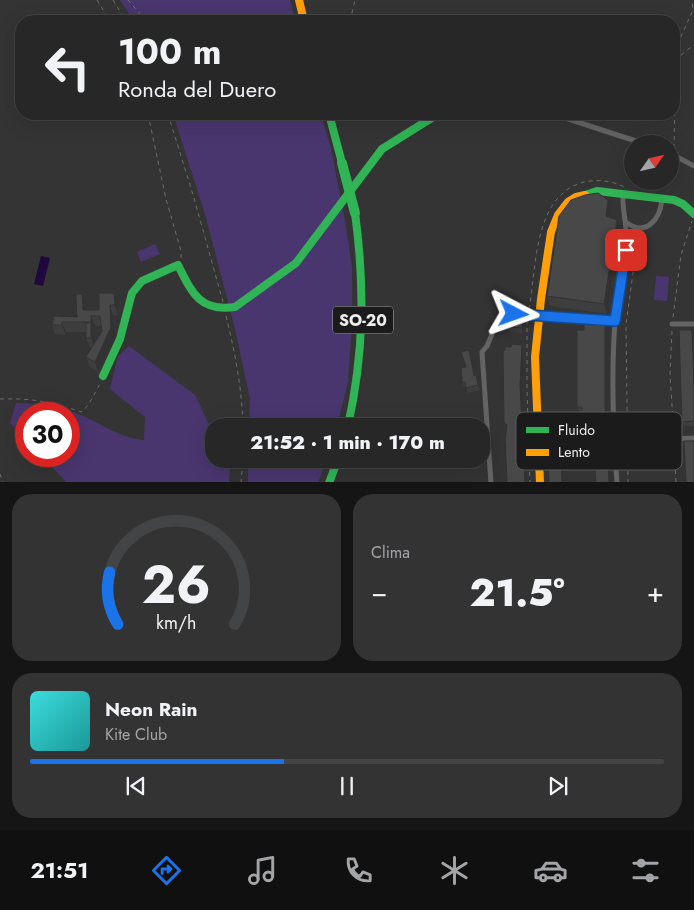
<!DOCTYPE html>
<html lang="es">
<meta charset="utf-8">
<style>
:root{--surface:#272728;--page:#333334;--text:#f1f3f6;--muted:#a4a5a8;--line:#434445;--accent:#1a73e8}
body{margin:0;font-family:Jost,sans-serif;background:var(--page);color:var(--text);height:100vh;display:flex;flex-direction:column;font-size:19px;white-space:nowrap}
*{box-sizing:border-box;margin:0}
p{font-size:16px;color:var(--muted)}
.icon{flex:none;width:28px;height:28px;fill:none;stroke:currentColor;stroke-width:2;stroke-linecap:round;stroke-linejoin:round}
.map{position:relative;height:482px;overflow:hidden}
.side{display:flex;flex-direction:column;gap:12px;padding:12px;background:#151516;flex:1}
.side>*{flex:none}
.top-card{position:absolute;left:15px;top:15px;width:665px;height:105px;border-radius:20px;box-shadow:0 5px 20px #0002,0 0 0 1px var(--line);background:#272728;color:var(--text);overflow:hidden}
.needle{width:32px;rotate:56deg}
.fabs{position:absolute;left:624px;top:135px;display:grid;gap:10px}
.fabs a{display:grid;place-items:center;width:55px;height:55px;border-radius:50%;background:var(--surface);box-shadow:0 5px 20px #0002,0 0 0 1px var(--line);font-size:25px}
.speed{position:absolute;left:15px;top:402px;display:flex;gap:10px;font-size:25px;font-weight:700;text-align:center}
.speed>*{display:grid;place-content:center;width:65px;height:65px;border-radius:50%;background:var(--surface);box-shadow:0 5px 20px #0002,0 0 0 1px var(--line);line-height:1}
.speed .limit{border:8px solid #d22;background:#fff;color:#111}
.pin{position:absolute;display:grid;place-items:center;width:42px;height:42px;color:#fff;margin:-21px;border-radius:10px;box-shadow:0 2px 8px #0006}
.me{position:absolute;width:55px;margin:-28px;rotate:94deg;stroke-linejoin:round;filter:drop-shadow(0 0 4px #0008)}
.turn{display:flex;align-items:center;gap:18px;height:105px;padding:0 20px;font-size:22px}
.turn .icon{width:65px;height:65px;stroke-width:2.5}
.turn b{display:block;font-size:35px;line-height:42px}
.big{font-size:38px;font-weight:800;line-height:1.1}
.side .tile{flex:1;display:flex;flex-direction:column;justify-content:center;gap:8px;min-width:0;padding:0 18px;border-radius:20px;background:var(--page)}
.side .dial{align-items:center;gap:0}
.dial svg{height:130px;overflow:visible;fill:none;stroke:var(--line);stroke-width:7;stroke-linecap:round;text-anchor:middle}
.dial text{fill:var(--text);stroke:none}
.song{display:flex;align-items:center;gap:15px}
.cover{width:60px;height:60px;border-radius:8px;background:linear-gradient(135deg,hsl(180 70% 55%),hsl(180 70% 35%))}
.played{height:5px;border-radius:2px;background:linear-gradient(90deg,var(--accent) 40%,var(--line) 40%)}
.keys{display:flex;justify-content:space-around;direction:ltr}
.heat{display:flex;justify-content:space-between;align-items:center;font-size:28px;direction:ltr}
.side .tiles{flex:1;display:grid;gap:12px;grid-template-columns:1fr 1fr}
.tile:last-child{grid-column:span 2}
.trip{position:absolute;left:205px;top:418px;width:285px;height:50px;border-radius:20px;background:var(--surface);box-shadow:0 5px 20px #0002,0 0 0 1px var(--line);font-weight:800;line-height:50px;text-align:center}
.menu{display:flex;height:80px;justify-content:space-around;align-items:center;background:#101010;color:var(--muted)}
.menu .icon{width:35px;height:35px}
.menu .active{color:var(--accent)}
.menu b{font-size:22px;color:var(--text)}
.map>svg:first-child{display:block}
.green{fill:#4a366f}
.water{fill:#20073d}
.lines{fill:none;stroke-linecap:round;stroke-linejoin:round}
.path{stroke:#6e6e6e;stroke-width:1;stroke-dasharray:4 4;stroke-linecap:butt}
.street{stroke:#646465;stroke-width:5}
.fast{stroke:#30b455;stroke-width:8}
.slow{stroke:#ff9f0a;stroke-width:8}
.fast-bridge{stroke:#30b455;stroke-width:10}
.wall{fill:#3e3e3f;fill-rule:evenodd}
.shaded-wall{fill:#323233}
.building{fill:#484849;stroke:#323233}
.route-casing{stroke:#114b97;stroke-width:12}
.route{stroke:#1a73e8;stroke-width:9}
.labels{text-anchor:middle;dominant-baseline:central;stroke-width:5;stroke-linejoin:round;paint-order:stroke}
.shield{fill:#1b1b1c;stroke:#afafb0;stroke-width:1}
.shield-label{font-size:16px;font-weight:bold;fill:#efeff0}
.key{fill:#1b1b1c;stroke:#5b5b5c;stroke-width:1}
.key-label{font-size:14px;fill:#efeff0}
</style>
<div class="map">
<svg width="694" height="483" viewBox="0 0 694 483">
<rect width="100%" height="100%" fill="#343435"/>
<g class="green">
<path d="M120 0H290L295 21H134Z"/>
<path d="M173 114H321L331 149 345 221 352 267V322L348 382 337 426H249L250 399 235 329 205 214Z"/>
<path d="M155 244 160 254 141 262 137 252Z"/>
<path d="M656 276 669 277 667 301 654 300Z"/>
<path d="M129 346 195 395 214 435V459H225L230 470 229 482H66L42 456H69V414H26V440L10 423 16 403C39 404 62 406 83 416 105 426 120 438 144 440L145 417 110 389 118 356Z"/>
<path d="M248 459H327L318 483 248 482Z"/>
</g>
<path class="water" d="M41 256 50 258 43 286 34 284Z"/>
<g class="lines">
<g class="path">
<path d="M97 0 110 21"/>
<path d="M113 0 126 21"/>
<path d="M128 0 146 21"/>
<path d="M350 21 355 0"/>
<path d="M681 55 694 45"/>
<path d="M148 114 166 199 181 251V259"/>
<path d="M168 114 194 198 223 302"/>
<path d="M674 148 675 98 680 83 679 41 693 10 692 0"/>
<path d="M529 309C537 266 533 189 590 181 602 180 613 181 624 187"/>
<path d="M226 316C235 352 242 389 243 426"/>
<path d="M673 317 681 255 692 221"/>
<path d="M527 320V390L530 483"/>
<path d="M672 331 670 375 674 434"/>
<path d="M0 399C34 398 50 402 82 412L89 404 101 382"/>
<path d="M620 437 671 435"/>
<path d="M674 446 676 483"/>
<path d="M0 474 3 483"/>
<path d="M241 483 243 459"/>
<path d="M628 483 626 325 638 236"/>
</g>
<g class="street">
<path d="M553 114 645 144"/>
<path d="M670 153 694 166"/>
<path d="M627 223C647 237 660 218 662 200"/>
<path d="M672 324H694"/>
<path d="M674 439 694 438"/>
<path d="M491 483 482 352 487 346 501 313 590 319"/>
<path d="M617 483C613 429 611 375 615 322 616 294 625 267 626 239 627 222 622 211 623 194"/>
</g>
<g class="fast">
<path d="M329 114 342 163"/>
<path d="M585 195 597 191 674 200 683 204 694 214"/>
<path d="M103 376 120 339 132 293 142 281 178 265C192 293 200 312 235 307L296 263 382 149 438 114"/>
<path d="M348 426C364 353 365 287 355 213"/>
<path d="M329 483 338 459"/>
</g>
<g class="slow">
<path d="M299 0 304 21"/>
<path d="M540 483 535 357 541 299 551 232 558 215 568 202 576 197 585 195"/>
</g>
<path class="fast-bridge" d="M342 163 355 213"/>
</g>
<g class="wall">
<path d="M608 200 612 210 611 218 617 220 620 230 607 314 550 306 547 296Z"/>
<path d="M99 293 118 302V315H113L115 337 98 372 90 367 86 357 92 348H90L86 338V332H66V335L55 334 52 325 77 317 82 294 86 303V310H99ZM95 326H102V331L95 343Z"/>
<path d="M517 317 525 320 523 333 510 332 508 327Z"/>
<path d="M609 325V430H586L582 420V416H581L577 407 584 330Z"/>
<path d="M694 335V426H684L682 422Z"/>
<path d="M471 354 475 376 476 375 477 380 480 390 468 393 466 387H464L462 382 466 367Z"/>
<path d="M607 436 610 446 612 483H596L595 463 564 465 547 439Z"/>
</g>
<g class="shaded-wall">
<path d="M608 200 612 210 610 226 606 216Z"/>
<path d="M617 220 620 230 607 314 604 304Z"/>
<path d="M114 293 118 302V315L115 305Z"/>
<path d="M82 294 86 303V320L83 310Z"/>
<path d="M110 305 113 315 115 337 98 372 95 362Z"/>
<path d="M523 315 525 320 523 333 522 328Z"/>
<path d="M605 315 609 325V430L605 420Z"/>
<path d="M91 316 95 326V332L91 322Z"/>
<path d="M62 322 66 332V335L62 325Z"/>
<path d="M91 323 95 333V348L91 338Z"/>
<path d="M692 330 694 337V386Z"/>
<path d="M522 345 523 350 522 390 527 483H525L520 385Z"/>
<path d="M469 350 471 354 476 381 474 376Z"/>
<path d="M607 436 610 446 612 483H609Z"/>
<path d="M561 455 564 465 565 483H562Z"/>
</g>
<g class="building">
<path d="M598 193 608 200 606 216 617 220 604 304 547 296 559 216 571 200 585 195Z"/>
<path d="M99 293H114L115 305H110L111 327 95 362 86 357 102 331 100 316H91V322H62V325H52L54 316 77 317 76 294H82L83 310H99Z"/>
<path d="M517 314 523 315 522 328 508 327 509 317H517Z"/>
<path d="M584 314 605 315V420H582V407H577V330H584Z"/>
<rect x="86" y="323" width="5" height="15"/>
<path d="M679 330H692L694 386V421L682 422Z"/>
<path d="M512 344 522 345 520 385 525 483H507L505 440 507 425 504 422 503 351 505 350V347H511Z"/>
<path d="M469 350 474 376 476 375 478 385 466 388 465 382H462L461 368 466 367 461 352Z"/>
<path d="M607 436 609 483H596L594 453 561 455 562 483H549L547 439Z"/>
<path d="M684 441H694V483H686Z"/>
</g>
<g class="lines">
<g class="route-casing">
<path id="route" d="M514 314 615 321 626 250"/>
</g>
<use href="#route" class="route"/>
</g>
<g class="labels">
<rect class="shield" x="333" y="306.5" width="60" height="27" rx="4"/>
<g class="shield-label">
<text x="363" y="320">SO-20</text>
</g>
</g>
<rect x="516" y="412" width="166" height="58" rx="8" class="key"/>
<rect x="526" y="427" width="23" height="6" fill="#30b455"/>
<rect x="526" y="449" width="23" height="7" fill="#ff9f0a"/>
<g class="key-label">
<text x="558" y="435">Fluido</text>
<text x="558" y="457">Lento</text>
</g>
</svg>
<div class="fabs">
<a><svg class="needle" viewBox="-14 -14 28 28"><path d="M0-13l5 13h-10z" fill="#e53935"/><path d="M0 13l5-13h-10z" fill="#a4a5a8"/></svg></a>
</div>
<div class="speed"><div class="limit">30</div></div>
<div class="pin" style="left:626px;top:250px;background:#d93025"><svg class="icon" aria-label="arrive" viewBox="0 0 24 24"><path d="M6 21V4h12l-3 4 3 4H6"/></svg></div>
<svg class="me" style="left:514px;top:314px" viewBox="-20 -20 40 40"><path d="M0-17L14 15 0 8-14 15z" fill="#1a73e8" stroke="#fff" stroke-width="4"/></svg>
<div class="trip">21:52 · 1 min · 170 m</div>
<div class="top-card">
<div class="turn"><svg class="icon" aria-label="left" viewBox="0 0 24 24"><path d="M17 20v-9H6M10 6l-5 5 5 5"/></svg><div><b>100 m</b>Ronda del Duero</div></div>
</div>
</div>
<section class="side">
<div class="tiles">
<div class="tile dial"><svg viewBox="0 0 100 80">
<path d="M14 69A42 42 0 1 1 86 69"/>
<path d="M14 69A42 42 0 0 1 9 37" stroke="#1a73e8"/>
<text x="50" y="56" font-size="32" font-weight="700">26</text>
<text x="50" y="72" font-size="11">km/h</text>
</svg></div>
<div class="tile"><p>Clima</p>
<div class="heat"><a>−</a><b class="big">21.5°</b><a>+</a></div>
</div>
<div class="tile">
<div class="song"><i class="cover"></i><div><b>Neon Rain</b><p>Kite Club</p></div></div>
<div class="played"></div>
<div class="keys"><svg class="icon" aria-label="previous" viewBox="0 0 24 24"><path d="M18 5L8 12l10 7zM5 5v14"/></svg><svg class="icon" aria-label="pause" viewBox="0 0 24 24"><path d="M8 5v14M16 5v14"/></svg><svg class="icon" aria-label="next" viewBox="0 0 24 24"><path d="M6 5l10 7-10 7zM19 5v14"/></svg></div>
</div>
</div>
</section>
<nav class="menu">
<b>21:51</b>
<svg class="icon active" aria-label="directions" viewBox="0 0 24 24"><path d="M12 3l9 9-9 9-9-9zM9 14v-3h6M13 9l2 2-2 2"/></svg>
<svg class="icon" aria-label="music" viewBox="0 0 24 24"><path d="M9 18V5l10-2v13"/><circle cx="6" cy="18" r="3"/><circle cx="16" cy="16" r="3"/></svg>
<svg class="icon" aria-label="phone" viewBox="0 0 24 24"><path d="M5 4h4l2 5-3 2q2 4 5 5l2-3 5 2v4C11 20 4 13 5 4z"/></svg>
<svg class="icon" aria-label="climate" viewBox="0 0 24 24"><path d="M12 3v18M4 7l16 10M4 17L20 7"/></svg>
<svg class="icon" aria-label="car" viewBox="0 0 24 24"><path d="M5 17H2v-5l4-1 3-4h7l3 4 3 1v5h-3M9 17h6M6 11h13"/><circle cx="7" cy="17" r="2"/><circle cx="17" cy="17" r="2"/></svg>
<svg class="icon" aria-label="filters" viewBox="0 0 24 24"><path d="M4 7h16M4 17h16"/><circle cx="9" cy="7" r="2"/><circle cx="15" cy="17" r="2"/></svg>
</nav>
